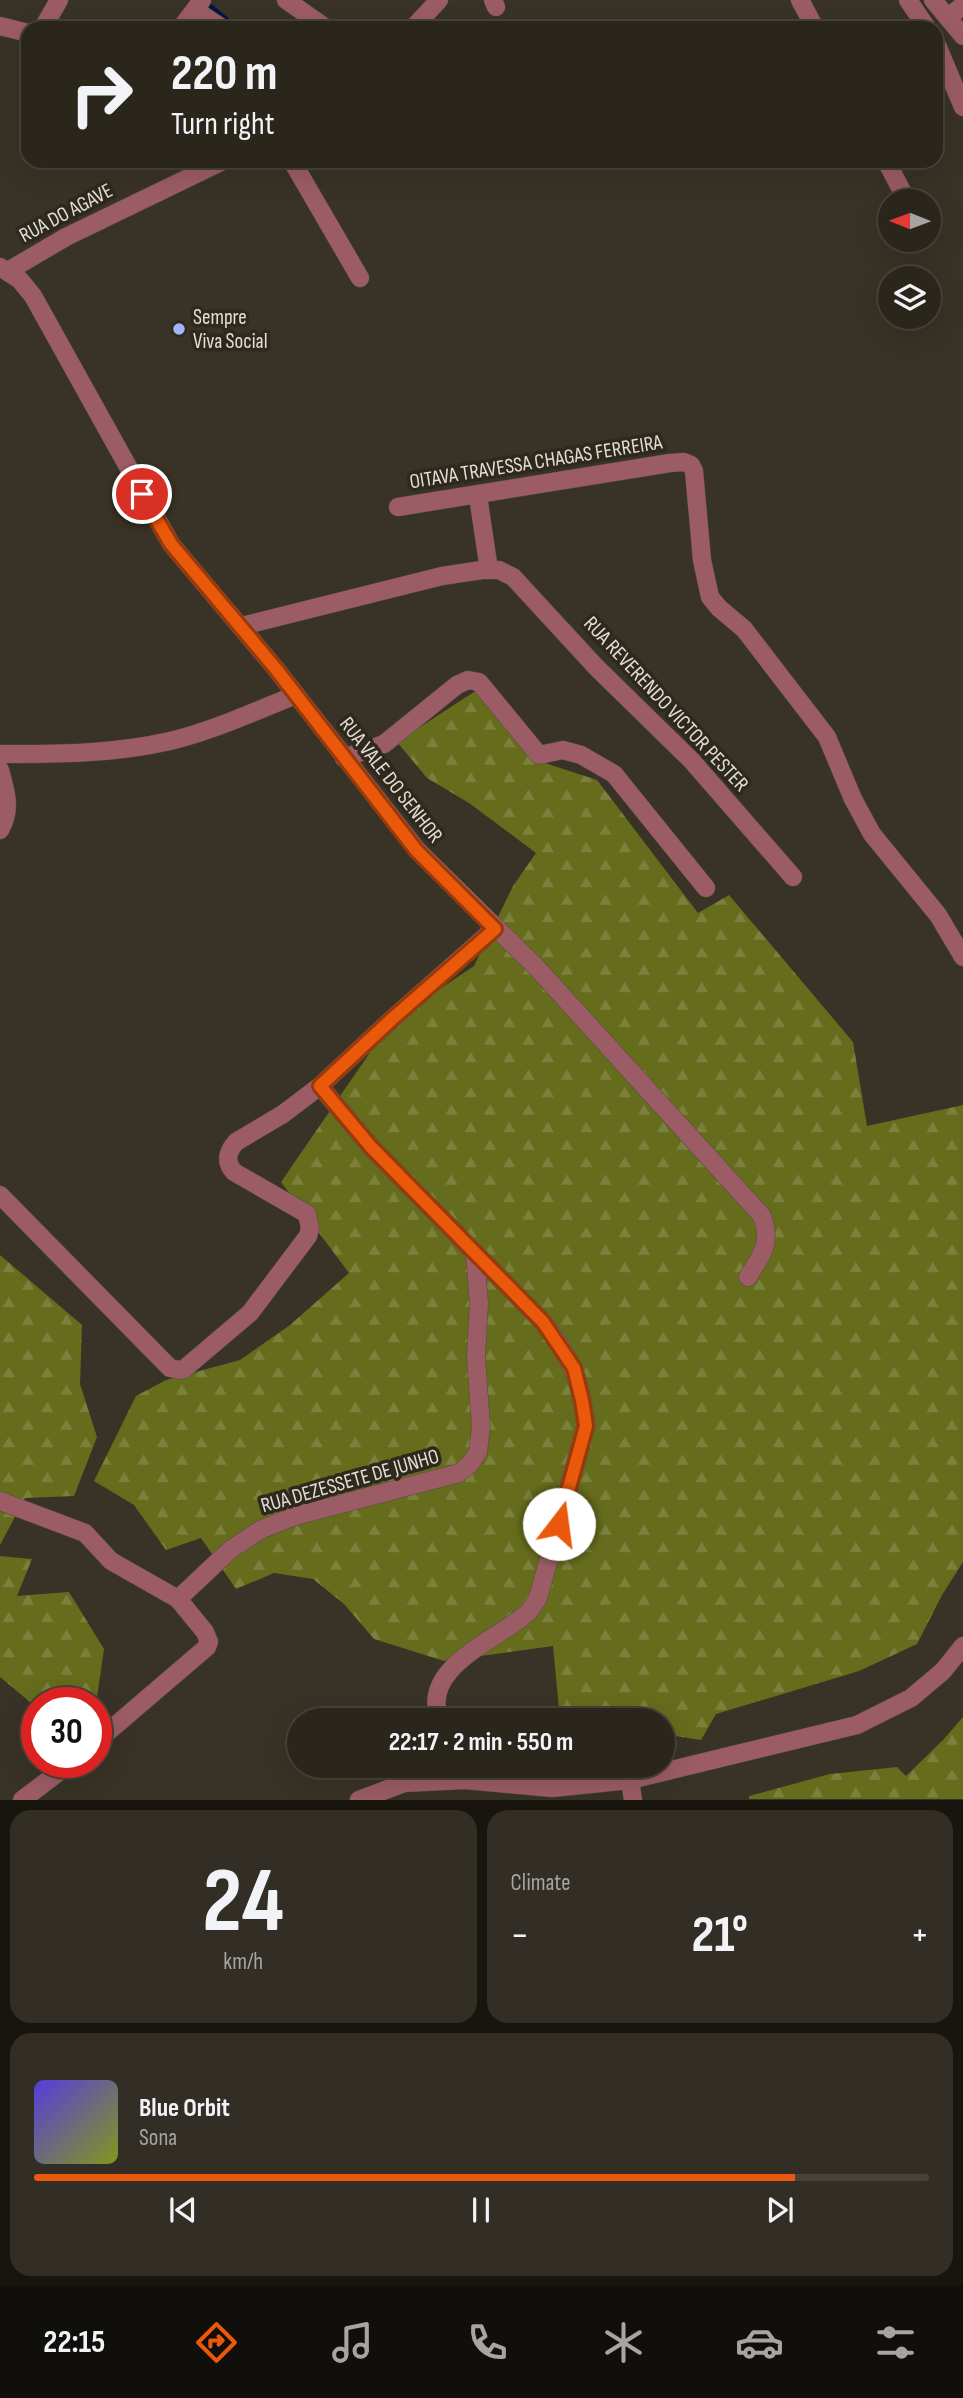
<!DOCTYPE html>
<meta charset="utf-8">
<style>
:root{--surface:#2b261c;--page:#332e25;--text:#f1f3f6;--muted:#a6a5a3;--line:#47433b;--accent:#ea580c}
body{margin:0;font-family:"Sofia Sans Condensed",sans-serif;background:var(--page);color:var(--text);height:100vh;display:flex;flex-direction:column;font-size:26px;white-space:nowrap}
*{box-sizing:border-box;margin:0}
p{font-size:23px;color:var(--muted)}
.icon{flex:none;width:38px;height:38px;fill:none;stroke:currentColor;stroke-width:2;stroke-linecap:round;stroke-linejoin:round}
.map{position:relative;height:1800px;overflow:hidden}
.sheet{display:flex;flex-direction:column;gap:10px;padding:10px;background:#18150f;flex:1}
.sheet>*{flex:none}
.guide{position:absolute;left:21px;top:21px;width:922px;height:147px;border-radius:21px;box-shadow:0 7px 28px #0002,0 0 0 2px var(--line);background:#2b261c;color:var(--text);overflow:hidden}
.needle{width:46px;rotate:271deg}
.controls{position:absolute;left:878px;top:189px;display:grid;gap:14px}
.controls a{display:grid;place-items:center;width:63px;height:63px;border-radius:50%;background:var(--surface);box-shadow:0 7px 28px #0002,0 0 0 2px var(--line);font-size:35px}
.speed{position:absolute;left:21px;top:1687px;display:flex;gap:14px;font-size:35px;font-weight:700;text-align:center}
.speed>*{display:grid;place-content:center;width:91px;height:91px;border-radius:50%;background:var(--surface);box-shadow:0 7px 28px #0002,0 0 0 2px var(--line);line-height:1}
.speed .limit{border:10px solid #d22;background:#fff;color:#111}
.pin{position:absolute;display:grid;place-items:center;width:60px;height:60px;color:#fff;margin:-30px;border:4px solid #fff;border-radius:50%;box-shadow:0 2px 7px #0007}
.me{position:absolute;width:77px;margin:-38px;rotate:15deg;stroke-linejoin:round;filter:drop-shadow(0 0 5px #0008)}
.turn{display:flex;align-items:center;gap:24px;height:147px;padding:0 35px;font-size:32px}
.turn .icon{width:91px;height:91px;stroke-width:2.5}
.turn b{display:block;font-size:49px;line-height:60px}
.big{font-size:52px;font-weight:700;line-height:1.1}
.sheet .card{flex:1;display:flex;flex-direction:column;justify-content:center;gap:10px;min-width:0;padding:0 24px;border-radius:21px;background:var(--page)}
.sheet .dial{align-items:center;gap:0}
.dial b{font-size:91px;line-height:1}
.song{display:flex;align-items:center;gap:21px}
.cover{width:84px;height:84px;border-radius:10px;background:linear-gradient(135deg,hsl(250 70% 55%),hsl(70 70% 35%))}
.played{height:7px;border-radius:4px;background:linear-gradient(90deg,var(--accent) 85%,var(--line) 85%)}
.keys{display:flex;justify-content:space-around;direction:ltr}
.heat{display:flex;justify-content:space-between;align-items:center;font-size:38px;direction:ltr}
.sheet .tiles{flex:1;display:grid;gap:10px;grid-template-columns:1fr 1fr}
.card:last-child{grid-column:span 2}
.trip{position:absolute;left:287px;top:1708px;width:388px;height:70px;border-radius:35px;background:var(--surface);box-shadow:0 7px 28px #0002,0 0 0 2px var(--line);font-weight:700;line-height:70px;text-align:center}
.tabs{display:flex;height:112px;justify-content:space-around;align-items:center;background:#110f0b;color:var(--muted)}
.tabs .icon{width:49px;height:49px}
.tabs .on{color:var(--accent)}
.tabs b{font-size:32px;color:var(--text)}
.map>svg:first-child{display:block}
.forest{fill:url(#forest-firs)}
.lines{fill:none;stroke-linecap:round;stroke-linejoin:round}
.stream{stroke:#001447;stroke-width:5}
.minor-casing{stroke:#544e42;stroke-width:19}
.minor{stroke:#9c5c66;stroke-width:18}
.route-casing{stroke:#983908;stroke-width:18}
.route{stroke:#ea580c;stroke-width:12}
.poi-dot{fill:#a0b3fd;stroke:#2f291d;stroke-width:2.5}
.labels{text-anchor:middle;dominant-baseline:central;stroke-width:7;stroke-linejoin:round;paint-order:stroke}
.street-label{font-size:21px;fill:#e2ded6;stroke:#2f291d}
.poi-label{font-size:21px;fill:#e2ded6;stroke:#2f291d;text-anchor:start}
</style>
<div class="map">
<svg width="963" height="1800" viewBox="0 0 963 1800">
<defs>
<pattern id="forest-firs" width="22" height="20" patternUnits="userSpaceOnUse" patternTransform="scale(1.75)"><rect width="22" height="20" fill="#656c1c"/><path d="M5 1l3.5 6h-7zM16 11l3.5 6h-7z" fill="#7b813c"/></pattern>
</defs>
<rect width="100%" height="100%" fill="#393226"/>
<g class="forest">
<path d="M477 690 539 761 597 780 698 913 729 895 853 1042 867 1126 963 1105V1562L942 1595 917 1644 859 1671 716 1714 701 1740 663 1734V1720H560L553 1646 444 1661 374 1639 344 1604 313 1579 274 1573 236 1589 201 1538 166 1550 134 1505 94 1481 136 1396 166 1380 240 1360 290 1325 349 1273 281 1182 391 1022 474 966 513 886 536 853 469 803 427 778 397 742Z"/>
<path d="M0 1255 82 1325 80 1384 97 1437 74 1496 25 1498 0 1545Z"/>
<path d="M0 1556 32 1559 17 1596 69 1592 104 1649 97 1697 88 1703H37V1708L0 1677Z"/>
<path d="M963 1717V1799H749V1796L830 1774 897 1767 906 1776 944 1739Z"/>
</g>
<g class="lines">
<path class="stream" d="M211 7 235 27"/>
<g class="minor-casing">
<g id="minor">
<path d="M286 0 326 28"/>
<path d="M493 0 496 7"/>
<path d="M800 0 815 28"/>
<path d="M908 0 927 28"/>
<path d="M933 0 963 36"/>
<path d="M195 10 222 28"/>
<path d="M948 18 963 5"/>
<path d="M0 26 28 33"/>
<path d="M43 28 59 0"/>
<path d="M181 28 202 0"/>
<path d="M413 28 439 0"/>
<path d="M936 43 963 107"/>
<path d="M292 161 360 278"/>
<path d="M886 161 902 191"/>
<path d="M0 267 20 280 33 296 171 544 276 669 417 850 538 969 762 1216C772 1244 762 1254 748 1277"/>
<path d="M8 271 66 237 223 161"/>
<path d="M478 496 489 570"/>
<path d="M398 507 670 463 684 462 691 465 694 471 702 560 710 597 719 608 744 629 827 737 853 799 872 834 938 915 963 957"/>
<path d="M242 626 442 576 482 570H499L513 577 596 667 692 761 793 877"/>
<path d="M0 754C57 754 114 754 170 741 213 731 255 711 296 695"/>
<path d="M344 758 384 744 457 685 468 680 479 682 539 755 563 750 581 755 614 774 706 888"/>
<path d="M0 770C6 792 12 809 0 830"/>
<path d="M320 1086 371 1147 543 1322C573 1361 580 1377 586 1426L538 1598C534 1604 531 1611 525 1615 494 1641 419 1669 440 1720"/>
<path d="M0 1195 170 1368 180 1370 184 1369 250 1313 308 1236 310 1228 307 1214 234 1172C225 1162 227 1152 236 1142L283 1114 320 1086 392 1019 494 929"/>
<path d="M0 1501 85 1533 111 1561 178 1599 205 1632 209 1642 207 1647 96 1742"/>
<path d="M178 1599 230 1550 260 1530 295 1516 459 1473 470 1464 478 1452 481 1426 476 1357 479 1303 475 1255"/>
<path d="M630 1780 633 1800"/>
<path d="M22 1800 72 1762"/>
<path d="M359 1800 404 1783 465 1780 552 1788 630 1780 857 1725 911 1698 943 1671 963 1646"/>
</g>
</g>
<use href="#minor" class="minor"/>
</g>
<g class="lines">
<g class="route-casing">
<path id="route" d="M142 494 171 544 276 669 416 850 495 929 392 1019 320 1086 371 1147 543 1322 574 1368 582 1400 586 1426 559 1524"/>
</g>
<use href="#route" class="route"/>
</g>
<circle class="poi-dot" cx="179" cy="329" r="7"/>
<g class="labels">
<g class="street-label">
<text transform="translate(66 213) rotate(-28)">RUA DO AGAVE</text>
<text transform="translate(536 462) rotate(-9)">OITAVA TRAVESSA CHAGAS FERREIRA</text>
<text transform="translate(666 704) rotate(47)">RUA REVERENDO VICTOR PESTER</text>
<text transform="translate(391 780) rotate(52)">RUA VALE DO SENHOR</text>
<text transform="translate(350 1481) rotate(-16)">RUA DEZESSETE DE JUNHO</text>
</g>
<g class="poi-label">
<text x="193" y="317">Sempre<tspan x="193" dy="24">Viva Social</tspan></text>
</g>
</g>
</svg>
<div class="controls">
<a><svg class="needle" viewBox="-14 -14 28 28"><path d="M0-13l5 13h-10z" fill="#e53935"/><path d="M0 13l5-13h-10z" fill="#a6a5a3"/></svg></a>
<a><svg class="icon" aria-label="layers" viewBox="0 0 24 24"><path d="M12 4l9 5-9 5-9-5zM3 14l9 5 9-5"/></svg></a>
</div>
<div class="speed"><div class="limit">30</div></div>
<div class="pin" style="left:142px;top:494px;background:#d93025"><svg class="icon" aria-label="arrive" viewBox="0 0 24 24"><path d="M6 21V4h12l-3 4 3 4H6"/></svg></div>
<svg class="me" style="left:559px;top:1524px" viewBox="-20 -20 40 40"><circle r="19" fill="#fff"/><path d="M0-13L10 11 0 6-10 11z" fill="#ea580c"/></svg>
<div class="trip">22:17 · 2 min · 550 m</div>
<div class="guide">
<div class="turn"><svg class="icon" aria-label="right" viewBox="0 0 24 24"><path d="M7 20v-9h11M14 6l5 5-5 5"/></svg><div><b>220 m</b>Turn right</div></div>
</div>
</div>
<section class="sheet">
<div class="tiles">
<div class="card dial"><b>24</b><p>km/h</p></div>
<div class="card"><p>Climate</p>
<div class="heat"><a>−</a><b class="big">21°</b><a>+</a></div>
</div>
<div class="card">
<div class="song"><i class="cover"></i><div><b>Blue Orbit</b><p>Sona</p></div></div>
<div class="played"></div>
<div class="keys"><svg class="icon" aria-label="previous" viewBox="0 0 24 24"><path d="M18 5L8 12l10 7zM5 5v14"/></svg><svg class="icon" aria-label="pause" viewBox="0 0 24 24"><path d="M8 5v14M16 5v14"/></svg><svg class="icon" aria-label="next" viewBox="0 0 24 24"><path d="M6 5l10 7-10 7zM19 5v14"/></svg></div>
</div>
</div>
</section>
<nav class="tabs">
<b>22:15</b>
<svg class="icon on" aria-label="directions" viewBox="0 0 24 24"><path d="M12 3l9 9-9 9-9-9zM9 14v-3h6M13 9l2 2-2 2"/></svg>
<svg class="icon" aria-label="music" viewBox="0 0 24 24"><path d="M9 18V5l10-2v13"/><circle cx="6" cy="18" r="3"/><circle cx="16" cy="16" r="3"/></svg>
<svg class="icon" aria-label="phone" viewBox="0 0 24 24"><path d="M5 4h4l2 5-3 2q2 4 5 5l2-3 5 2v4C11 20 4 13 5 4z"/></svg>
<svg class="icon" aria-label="climate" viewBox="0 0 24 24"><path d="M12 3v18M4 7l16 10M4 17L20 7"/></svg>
<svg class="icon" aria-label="car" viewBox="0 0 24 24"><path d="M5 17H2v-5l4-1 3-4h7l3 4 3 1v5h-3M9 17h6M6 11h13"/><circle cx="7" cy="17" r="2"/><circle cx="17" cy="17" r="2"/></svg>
<svg class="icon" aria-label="filters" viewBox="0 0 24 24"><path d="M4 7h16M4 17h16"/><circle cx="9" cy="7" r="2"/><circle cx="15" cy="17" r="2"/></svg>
</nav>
